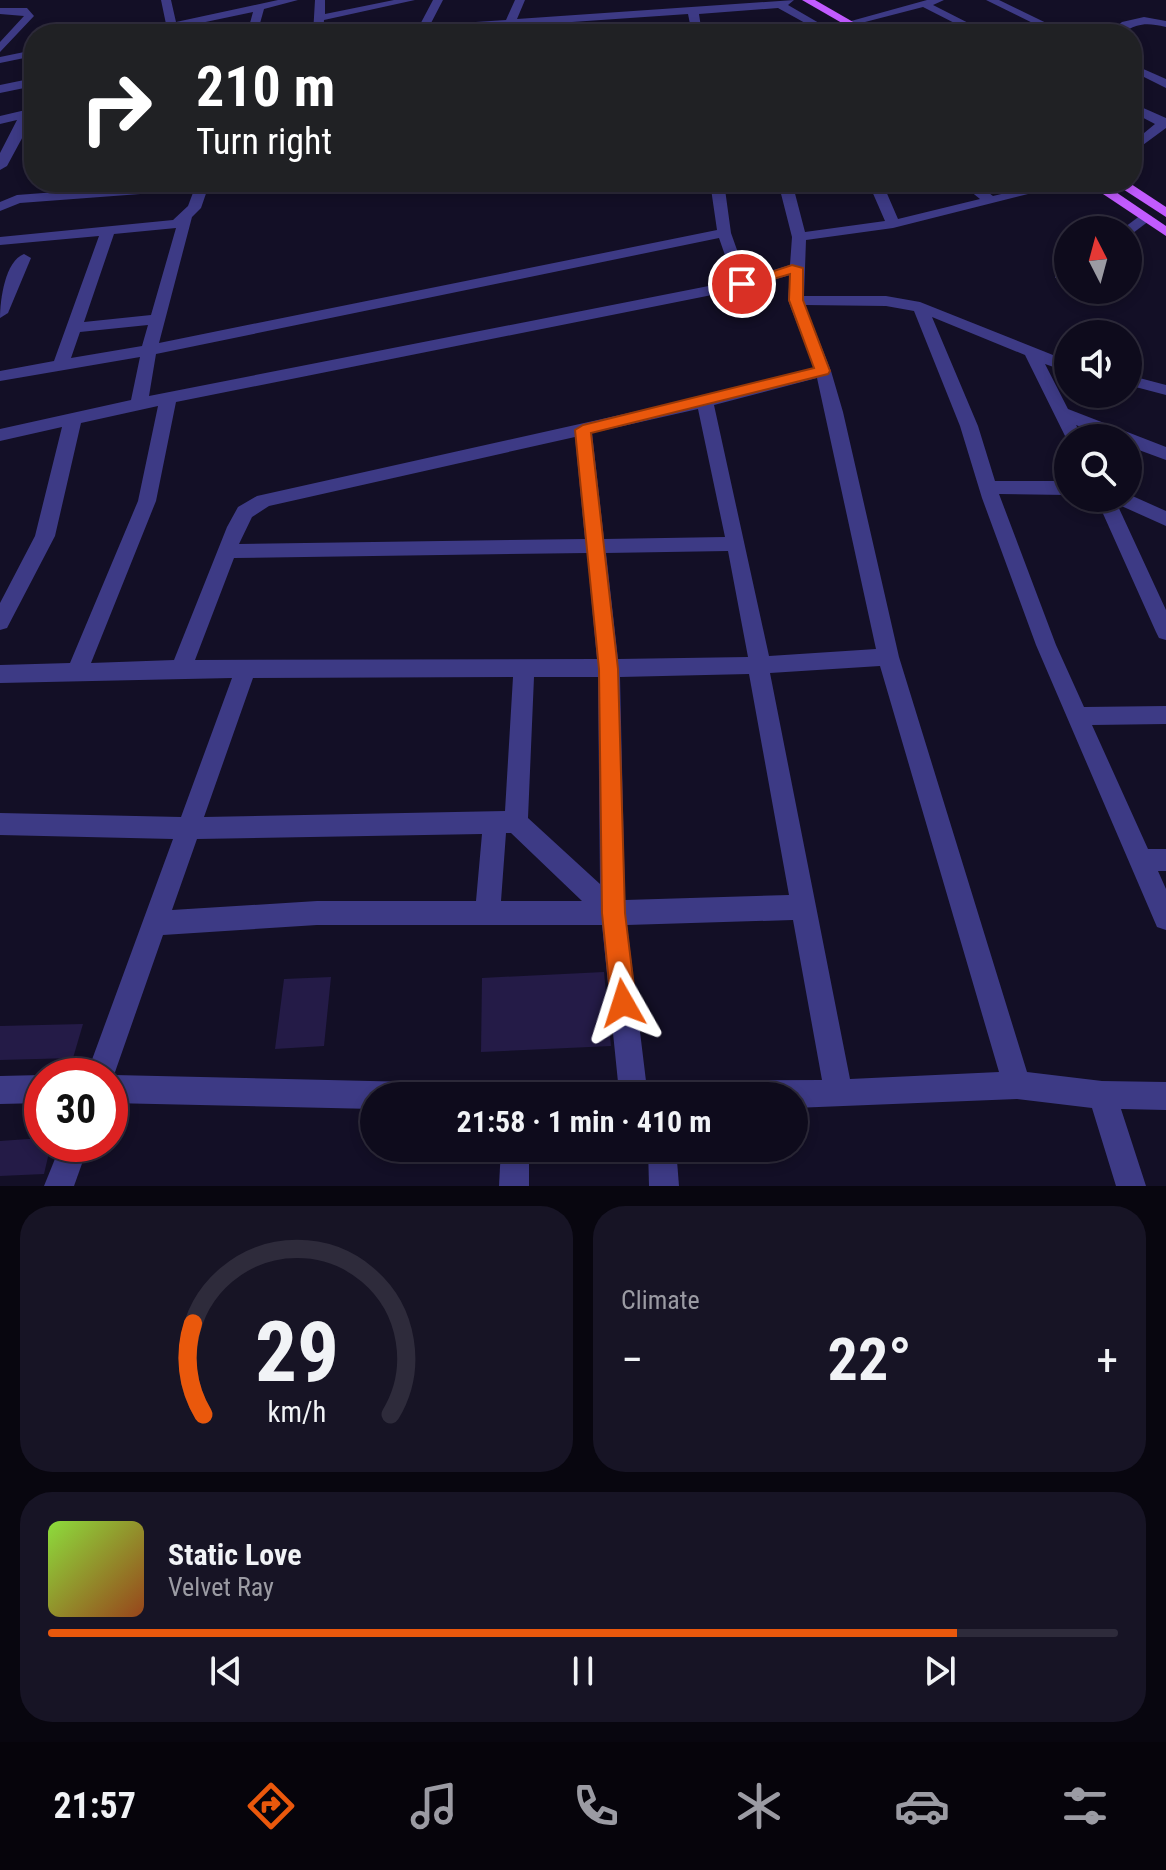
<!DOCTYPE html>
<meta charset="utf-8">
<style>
:root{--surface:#0e0b1c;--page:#171425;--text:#f1f3f6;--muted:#9b9ba3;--line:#2e2b3b;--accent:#ea580c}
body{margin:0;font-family:"Roboto Condensed",sans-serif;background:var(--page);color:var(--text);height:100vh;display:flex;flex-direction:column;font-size:30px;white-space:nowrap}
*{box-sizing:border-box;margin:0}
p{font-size:26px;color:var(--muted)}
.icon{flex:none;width:44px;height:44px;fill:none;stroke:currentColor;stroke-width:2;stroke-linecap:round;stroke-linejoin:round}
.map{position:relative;height:1186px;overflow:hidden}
.panel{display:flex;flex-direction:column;gap:20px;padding:20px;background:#08060f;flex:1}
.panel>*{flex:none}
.hud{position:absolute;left:24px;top:24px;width:1118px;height:168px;border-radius:32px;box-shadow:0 4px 12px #0003,0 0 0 2px var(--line);background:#202124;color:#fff;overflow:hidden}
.needle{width:52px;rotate:354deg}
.fabs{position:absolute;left:1054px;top:216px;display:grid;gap:16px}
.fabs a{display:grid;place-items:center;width:88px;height:88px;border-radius:50%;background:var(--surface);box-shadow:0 4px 12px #0003,0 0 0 2px var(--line);font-size:40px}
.speed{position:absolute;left:24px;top:1058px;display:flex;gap:16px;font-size:40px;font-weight:700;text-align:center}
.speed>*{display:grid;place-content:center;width:104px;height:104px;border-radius:50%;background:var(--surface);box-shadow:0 4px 12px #0003,0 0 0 2px var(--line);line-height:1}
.speed .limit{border:12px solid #d22;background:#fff;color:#111}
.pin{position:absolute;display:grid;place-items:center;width:68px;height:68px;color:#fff;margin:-34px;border:4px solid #fff;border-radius:50%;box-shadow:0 2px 8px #0007}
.me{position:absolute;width:88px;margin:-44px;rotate:354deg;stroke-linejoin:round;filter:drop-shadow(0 0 6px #0008)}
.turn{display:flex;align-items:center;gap:28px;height:168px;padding:0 40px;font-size:36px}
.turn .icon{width:104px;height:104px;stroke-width:2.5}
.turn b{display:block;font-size:56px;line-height:68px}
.big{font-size:60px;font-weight:700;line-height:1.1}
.panel .widget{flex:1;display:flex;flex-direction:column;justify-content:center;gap:12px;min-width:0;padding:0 28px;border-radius:32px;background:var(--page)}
.panel .dial{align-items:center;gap:0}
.dial svg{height:208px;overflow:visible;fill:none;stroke:var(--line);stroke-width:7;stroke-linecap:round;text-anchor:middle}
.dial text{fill:var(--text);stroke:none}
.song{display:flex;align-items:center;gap:24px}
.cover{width:96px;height:96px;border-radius:12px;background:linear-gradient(135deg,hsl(90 70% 55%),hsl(20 70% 35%))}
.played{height:8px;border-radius:4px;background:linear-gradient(90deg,var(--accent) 85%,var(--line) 85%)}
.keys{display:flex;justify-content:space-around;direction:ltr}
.heat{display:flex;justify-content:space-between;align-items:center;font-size:44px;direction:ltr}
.panel .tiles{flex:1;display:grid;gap:20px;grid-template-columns:1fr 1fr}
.widget:last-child{grid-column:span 2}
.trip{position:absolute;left:360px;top:1082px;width:448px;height:80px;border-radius:40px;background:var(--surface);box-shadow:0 4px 12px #0003,0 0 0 2px var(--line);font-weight:700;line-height:80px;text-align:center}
.tabs{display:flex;height:128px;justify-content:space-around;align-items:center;background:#06040b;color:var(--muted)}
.tabs .icon{width:56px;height:56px}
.tabs .current{color:var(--accent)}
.tabs b{font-size:36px;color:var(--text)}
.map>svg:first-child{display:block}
.building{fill:#241b47}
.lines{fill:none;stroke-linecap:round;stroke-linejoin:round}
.minor{fill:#3d3a85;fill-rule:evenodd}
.major{fill:#c25bff;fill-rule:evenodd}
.route{fill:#ea580c;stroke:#983908;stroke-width:2}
</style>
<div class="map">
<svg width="1166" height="1186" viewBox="0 0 1166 1186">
<rect width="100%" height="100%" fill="#130f26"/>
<g class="building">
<path d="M604 972 611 1046 481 1052 482 978Z"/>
<path d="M331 977 324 1046 275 1049 284 979Z"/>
<path d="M83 1024 73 1058 0 1060V1026Z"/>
<path d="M42 1138V1144H51L44 1174 0 1176V1141Z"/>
</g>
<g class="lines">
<g class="minor">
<path d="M161 0H171L176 22 278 0H298L264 9 257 34H247L253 12 177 28 178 34H168L167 30 130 34 166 24Z"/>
<path d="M315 0H325V14L394 0H415L324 20 323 34H313Z"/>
<path d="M433 0H443L430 25 506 20 515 0H525L517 19 794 0 788 5 838 34H825L778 8 699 14 702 34H692L688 14 514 26 511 34H501L503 27 415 34Z"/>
<path d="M927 0H944L933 5 990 34H976L923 7 838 29 833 26Z"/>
<path d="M986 0H999L1069 34H1055Z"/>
<path d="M0 8H27L34 16 0 52V42L24 16 0 14Z"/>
<path d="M1144 17 1166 21V27C1131 18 1133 34 1108 34L1122 22Z"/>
<path d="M34 50V56L0 63V57Z"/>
<path d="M1132 64 1166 79V88L1132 71Z"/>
<path d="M34 78V86L0 93V85Z"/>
<path d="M1132 103 1166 118V128L1132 153V143L1155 124 1132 112Z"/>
<path d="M34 108V116L7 166 0 170V153L17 120 0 124V116Z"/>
<path d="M188 182H210L201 208 192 217 159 343 717 230 710 182H724L731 233 747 278 790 265 792 237 778 182H792L805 232 885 221 868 182H882L898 219 980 199 959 182H974L993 196 1052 182H1076L893 228 806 240 804 296H886L920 302 1068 361V372L1045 364 1068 409 1166 447V460L1128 446V438H1108L1076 425 1083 438H1068V442L1025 355 932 317 978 426 995 481H1068V495L999 494 1056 645 1084 707 1166 706V724L1092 725 1148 849H1166V871H1158L1166 889V930L1157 927 1036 645 982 498 960 426 914 311 886 306 805 305 831 371 843 412 899 657 1027 1072 1102 1081 1166 1082V1110L1121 1109 1146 1186H1116L1092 1108 1017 1099 794 1108V1096H572L576 1086 586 1082H618L602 925H317L163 935 114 1075 413 1082 423 1086 427 1096H374V1109L110 1103V1076H86L173 839 0 835V813L181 817 232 678 0 683V665L70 663 138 501 158 406 81 423 55 536 7 628 0 630V603L35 536 62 427 0 441V429L131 400 140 357 0 381V371L54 361 99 236 0 245V237L173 220 188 206 194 190 20 203 0 211V202L17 195ZM176 228 151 315 84 322 114 234ZM719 238 734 281 149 396 156 354ZM790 275 788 300 814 368 705 396 257 496 238 507 227 527 174 660 91 663 156 501 176 402 742 289ZM148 325 142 346 71 358 80 332ZM817 378 876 649 769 656 714 405ZM698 409 725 537 604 539 592 433ZM575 437 585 539 239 544 252 517 269 506ZM728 551 748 657 618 659 606 553ZM587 553 597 659 195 660 234 558ZM880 666 999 1072 850 1079 770 673ZM749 674 789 895 625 900 620 677ZM513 677 505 811 204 817 253 678ZM534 677H598L600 884 528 818ZM506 833H511L582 901H501ZM482 834 476 901H317L172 910 197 839ZM793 920 822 1080 646 1081 627 925Z"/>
<path d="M1141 215 1153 218 1133 233 1121 230Z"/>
<path d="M24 254 31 258 8 313 0 318C0 300 5 261 24 254Z"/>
<path d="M1068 265V276L1055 278V272Z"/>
<path d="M1128 375 1166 385V395L1128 385Z"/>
<path d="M1128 494 1166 511V526L1117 504 1166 610V640L1159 638 1156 632 1096 498H1128Z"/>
<path d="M42 1075V1103L0 1104V1076Z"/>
<path d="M61 1144H89L74 1186H44Z"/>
<path d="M501 1148H529V1186H499Z"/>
<path d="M648 1148H676L679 1186H649Z"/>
</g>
<g class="major">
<path d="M802 0H815L874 34H861Z"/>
<path d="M1085 182H1101L1166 226V236Z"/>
<path d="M1112 182H1128L1166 207V217Z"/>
</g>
</g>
<path class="route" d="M792 265 803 268V300L830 371 828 374 591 433 618 669 625 913 636 1003 632 1011 623 1015 615 1011 611 1003 602 913 599 669 575 430 583 425 814 368 789 300 790 274 742 288 735 284Z"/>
</svg>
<div class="fabs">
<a><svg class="needle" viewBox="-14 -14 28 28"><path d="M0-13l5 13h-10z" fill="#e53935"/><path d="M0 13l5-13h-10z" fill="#9b9ba3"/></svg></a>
<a><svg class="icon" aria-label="sound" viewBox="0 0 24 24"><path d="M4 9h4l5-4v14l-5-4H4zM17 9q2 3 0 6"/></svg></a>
<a><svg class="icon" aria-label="search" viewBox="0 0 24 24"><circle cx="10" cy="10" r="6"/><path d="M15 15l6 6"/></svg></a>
</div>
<div class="speed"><div class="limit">30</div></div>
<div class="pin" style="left:742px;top:284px;background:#d93025"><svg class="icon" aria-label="arrive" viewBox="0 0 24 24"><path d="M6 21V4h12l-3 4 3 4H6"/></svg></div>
<svg class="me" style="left:623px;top:1003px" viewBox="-20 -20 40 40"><path d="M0-17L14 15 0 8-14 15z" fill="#ea580c" stroke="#fff" stroke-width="4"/></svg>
<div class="trip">21:58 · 1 min · 410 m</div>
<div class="hud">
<div class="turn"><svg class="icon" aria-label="right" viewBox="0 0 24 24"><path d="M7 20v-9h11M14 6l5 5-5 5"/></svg><div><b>210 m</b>Turn right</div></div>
</div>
</div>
<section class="panel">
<div class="tiles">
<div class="widget dial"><svg viewBox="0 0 100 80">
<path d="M14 69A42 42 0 1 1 86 69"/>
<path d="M14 69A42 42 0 0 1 10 34" stroke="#ea580c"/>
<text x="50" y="56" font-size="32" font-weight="700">29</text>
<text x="50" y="72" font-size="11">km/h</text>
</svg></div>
<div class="widget"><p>Climate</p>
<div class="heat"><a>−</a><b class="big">22°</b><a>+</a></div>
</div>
<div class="widget">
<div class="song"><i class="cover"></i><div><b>Static Love</b><p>Velvet Ray</p></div></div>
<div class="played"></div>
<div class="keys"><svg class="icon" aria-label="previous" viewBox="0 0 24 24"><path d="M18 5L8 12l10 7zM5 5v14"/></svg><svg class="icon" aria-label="pause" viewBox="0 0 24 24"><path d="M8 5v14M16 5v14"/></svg><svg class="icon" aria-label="next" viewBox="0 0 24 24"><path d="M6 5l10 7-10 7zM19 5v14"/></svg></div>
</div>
</div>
</section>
<nav class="tabs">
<b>21:57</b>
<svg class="icon current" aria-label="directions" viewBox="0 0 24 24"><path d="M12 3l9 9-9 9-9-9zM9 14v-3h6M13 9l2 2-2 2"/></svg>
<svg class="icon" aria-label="music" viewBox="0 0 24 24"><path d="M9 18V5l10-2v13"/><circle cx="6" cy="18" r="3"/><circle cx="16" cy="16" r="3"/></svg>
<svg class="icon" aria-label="phone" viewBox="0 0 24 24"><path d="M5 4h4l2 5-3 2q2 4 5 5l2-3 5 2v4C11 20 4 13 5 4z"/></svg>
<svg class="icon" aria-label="climate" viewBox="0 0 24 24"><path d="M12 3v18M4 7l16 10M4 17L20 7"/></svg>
<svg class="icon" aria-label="car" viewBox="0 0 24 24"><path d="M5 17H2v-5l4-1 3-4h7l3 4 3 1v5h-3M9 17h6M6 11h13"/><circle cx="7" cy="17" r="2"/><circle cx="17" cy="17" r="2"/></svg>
<svg class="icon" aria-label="filters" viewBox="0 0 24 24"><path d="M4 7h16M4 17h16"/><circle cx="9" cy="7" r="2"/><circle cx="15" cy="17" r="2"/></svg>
</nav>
